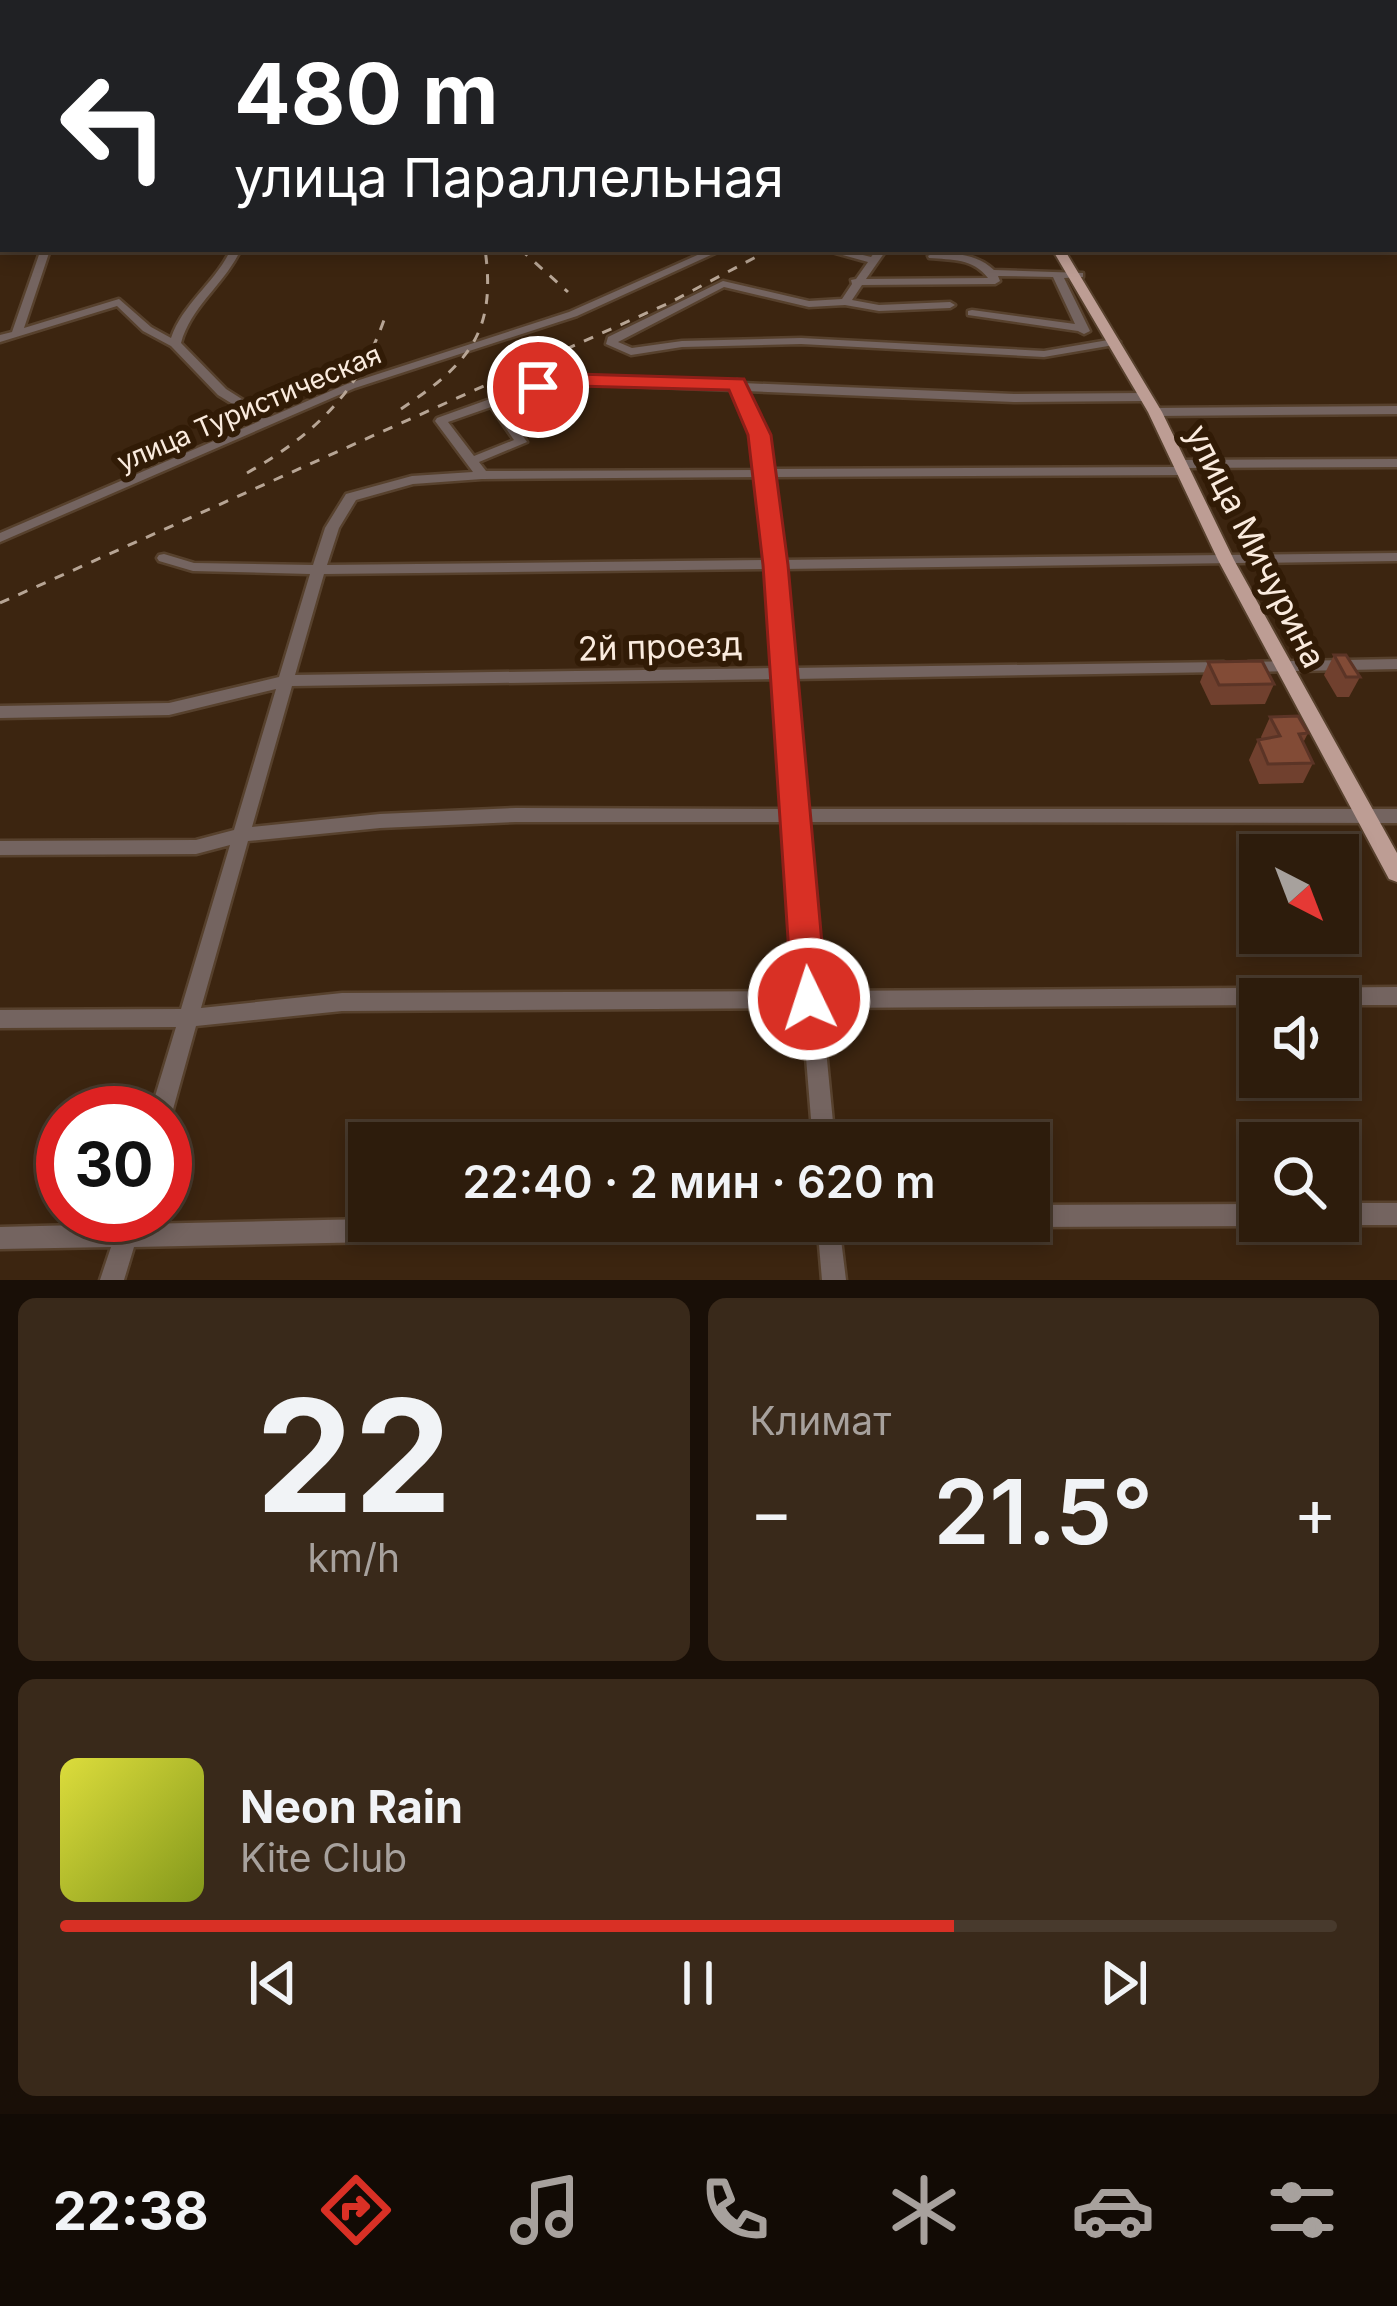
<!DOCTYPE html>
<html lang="ru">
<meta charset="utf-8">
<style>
:root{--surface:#2d1c0c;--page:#39291a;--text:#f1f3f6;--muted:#a7a19d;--line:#483a2d;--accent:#d93025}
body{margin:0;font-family:Inter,sans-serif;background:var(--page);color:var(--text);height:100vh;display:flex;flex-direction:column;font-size:45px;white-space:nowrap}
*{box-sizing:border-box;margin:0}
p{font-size:39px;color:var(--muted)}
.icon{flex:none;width:66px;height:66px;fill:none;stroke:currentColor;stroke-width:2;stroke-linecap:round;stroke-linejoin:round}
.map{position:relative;height:1280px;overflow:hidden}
.side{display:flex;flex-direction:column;gap:18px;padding:18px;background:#190f07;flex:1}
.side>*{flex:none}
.hud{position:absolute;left:0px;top:0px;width:1398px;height:252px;box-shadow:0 6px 18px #0003,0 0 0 3px var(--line);background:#202124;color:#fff;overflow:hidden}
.needle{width:78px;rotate:138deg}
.tools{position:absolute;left:1239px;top:834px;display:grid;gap:24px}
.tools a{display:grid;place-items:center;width:120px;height:120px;border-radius:0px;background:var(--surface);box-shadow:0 6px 18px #0003,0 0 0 3px var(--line);font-size:60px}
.speed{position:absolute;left:36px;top:1086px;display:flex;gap:24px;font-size:60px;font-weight:700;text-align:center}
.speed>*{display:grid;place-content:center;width:156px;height:156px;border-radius:50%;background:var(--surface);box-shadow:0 6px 18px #0003,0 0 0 3px var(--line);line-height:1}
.speed .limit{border:18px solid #d22;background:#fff;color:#111}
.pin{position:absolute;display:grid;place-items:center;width:102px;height:102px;color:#fff;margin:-51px;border:6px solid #fff;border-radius:50%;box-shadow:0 3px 12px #0007}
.me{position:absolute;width:132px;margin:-66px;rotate:356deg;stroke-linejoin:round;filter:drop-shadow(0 0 9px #0008)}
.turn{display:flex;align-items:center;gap:42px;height:252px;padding:0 36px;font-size:54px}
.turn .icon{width:156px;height:156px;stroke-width:2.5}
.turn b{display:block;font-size:84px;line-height:102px}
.big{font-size:90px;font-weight:600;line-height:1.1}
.side .widget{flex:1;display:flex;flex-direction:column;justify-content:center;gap:18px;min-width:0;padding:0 42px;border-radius:18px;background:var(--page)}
.side .dial{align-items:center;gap:0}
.dial b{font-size:156px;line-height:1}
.song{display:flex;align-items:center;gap:36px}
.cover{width:144px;height:144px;border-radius:18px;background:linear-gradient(135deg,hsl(60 70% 55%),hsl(70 70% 35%))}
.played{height:12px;border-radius:6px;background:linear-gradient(90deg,var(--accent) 70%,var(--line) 70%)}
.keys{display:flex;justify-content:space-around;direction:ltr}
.heat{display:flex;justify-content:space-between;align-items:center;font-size:66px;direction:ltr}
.side .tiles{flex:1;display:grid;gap:18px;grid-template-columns:1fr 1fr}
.widget:last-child{grid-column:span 2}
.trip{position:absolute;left:348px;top:1122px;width:702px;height:120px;border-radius:0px;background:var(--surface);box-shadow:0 6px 18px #0003,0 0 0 3px var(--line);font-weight:600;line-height:120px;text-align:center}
.menu{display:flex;height:192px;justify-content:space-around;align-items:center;background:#120b05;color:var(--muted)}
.menu .icon{width:84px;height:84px}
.menu .on{color:var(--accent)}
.menu b{font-size:54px;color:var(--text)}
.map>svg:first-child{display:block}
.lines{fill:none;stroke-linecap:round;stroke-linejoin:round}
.minor-casing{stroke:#57412d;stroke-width:5}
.major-casing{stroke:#57412d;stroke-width:4}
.minor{fill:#746460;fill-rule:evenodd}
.major{fill:#bd9d94;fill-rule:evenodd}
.rail{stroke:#b7a595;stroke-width:3;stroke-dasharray:10 10;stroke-linecap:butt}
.wall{fill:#70402e}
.building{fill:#824b36;stroke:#5b3426;stroke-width:3}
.route{fill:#d93025;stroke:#8d1f18;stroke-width:3}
.labels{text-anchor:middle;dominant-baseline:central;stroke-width:12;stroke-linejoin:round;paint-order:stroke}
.far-street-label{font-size:27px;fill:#faebde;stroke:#311b06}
.street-label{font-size:33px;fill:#faebde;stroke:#311b06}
</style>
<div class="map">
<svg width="1397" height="1280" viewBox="0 0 1397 1280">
<rect width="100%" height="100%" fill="#3c2510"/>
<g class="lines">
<g class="minor-casing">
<g id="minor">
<path d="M37 0H45L42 3H34Z"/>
<path d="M96 0H103L100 3H93Z"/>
<path d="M173 0H180L177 3H170Z"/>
<path d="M247 0H254L252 3H245Z"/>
<rect x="446" y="0" width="6" height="3"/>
<path d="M612 0H618L617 3H611Z"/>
<path d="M906 0H914L918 3H910Z"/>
<path d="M1131 0H1139L1142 3H1134Z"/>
<path d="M1258 0H1265L1267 3H1260Z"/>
<path d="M1385 0H1392L1394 3H1387Z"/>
<rect x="0" y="7" width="3" height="4"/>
<rect x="1395" y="13" width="2" height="4"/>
<path d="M3 70V75L0 76V71Z"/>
<rect x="1395" y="107" width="2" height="6"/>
<path d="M3 137V143L0 144V138Z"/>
<path d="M41 249 50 250 24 328 119 299 151 327 171 338C183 303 216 282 231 249H241C225 284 191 306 181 343L226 389 270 417 347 384 569 312 711 249H724L577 316 355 388 0 542V533L260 421 218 395 171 346 143 331 117 306 0 342V335L12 332Z"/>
<path d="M821 249H839L871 257 877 249H887L866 279 988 278C973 258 952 260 929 258L928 256 933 253C955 253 977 254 994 270L1083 273V277L1064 278 1090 331 1084 334 1078 331 968 315V311L972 310 1075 324 1053 277 998 276 1000 281 995 284 862 285 852 300 879 305 950 302 955 305 950 308 879 311 845 305 809 307 724 287 618 342 632 348 682 341 801 338 1044 351 1114 339 1120 342 1114 345 1044 357 801 344 682 347 631 355 606 344 608 337 723 281 809 301 842 299 852 284 851 280 856 279 868 262Z"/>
<path d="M576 376 732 383 737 380 742 383 1014 394 1145 393 1151 397 1145 401 1014 402 746 391 765 435 772 469 1176 467 1173 464 1179 460 1397 459V467L1185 468 1188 471 1182 475 773 477 780 560 1397 553V561L781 569 791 668 1224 662 1232 667 1224 672 792 679 804 809H1397V823L805 822 821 991 1397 987V1005H1338V999H1260V1005L822 1008 835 1143H813L802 1008 342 1011 196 1026 172 1113 168 1120 165 1121V1113H150L176 1027 0 1028V1010L181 1009 230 845 196 854 0 855V841L196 840 234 830 276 689 169 715 0 718V706L169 703 279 677 310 574 193 571 159 561 157 558 159 555 164 554 194 563 313 565 325 528 346 494 412 476 473 472 435 421 437 418 490 399ZM576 384 734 390 753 435 759 470 486 471 479 462 527 442 501 404ZM491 407 514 440 474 456 448 422ZM760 477 767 560 327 565 339 528 356 500 413 484 482 479ZM767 569 775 668 295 675 324 574ZM776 679 786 809 516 808 380 814 252 827 292 686ZM516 822H788L801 991 342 993 201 1008 248 841 380 828Z"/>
<path d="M1397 406V414L1155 416 1149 412 1155 408Z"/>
<path d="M1397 659V669L1248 672 1240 667 1248 662Z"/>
<path d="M1338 1203H1397V1225H1338L1330 1221H1338Z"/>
<path d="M1260 1204V1221H1269L1260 1226 1029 1227 1020 1221H1029V1205Z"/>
<path d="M122 1215H144L141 1224 369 1219 848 1221 845 1229 840 1231 846 1280H822L818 1233 134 1247 124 1280H100L111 1247 0 1249V1227L119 1224Z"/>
</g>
</g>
<g class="major-casing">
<g id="major">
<path d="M751 0H760L762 3H753Z"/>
<path d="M1052 249H1064L1162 412 1234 560 1397 853V882L1389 879 1218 560 1148 412Z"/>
</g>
</g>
<use href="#minor" class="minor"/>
<use href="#major" class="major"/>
<g class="rail">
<path d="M1074 0 1078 3"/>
<path d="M520 249 568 292"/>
<path d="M401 409C468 364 497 333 485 249"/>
<path d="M247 473C314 435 360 391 385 317"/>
<path d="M0 603 669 303 771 249"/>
</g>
</g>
<g class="wall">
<rect x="0" y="17" width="3" height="32"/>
<path d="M1334 655 1360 677 1349 697H1337L1324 675Z"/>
<path d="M1208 662 1274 684 1265 704 1211 705 1200 682Z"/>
<path d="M1270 717 1308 733 1303 743 1313 763 1303 783 1259 784 1249 760 1258 740 1262 739 1261 737Z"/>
</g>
<g class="building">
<path d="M1334 655H1346L1360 677H1346Z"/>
<path d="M1262 661 1274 684 1219 685 1208 662Z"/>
<path d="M1298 716 1308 733 1299 734 1313 763 1268 764 1258 740 1280 736 1270 717Z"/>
</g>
<path class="route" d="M576 374 744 379 771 435 788 565 827 999 822 1010 809 1015 797 1010 792 999 763 565 748 435 729 390 576 386 538 394 527 387Z"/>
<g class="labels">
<g class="far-street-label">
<text transform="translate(249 408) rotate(-23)">улица Туристическая</text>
</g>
<g class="street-label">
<text transform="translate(1256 546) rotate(63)">улица Мичурина</text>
<text transform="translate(660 646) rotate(-2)">2й проезд</text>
</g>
</g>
</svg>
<div class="tools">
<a><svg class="needle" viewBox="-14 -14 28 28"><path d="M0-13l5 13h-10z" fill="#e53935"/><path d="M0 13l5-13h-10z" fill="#a7a19d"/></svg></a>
<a><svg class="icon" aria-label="sound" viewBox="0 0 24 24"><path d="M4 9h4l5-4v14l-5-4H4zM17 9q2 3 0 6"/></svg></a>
<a><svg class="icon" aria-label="search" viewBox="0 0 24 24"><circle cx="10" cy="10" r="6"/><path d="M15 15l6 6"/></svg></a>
</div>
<div class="speed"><div class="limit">30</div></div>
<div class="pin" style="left:538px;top:387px;background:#d93025"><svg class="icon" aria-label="arrive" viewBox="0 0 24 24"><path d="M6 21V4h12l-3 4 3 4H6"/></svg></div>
<svg class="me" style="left:809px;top:999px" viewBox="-20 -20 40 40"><circle r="17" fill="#d93025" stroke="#fff" stroke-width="3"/><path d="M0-11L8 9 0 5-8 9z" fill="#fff"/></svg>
<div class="trip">22:40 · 2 мин · 620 m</div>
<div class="hud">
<div class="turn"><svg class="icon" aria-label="left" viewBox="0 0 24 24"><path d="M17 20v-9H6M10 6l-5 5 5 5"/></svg><div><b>480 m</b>улица Параллельная</div></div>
</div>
</div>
<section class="side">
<div class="tiles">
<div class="widget dial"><b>22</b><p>km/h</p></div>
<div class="widget"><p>Климат</p>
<div class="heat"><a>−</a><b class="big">21.5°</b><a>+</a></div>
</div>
<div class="widget">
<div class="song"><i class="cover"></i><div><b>Neon Rain</b><p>Kite Club</p></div></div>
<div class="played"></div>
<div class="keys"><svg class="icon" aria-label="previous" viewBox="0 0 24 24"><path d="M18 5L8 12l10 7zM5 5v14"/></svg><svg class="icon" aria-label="pause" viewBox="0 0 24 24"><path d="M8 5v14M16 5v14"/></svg><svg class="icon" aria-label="next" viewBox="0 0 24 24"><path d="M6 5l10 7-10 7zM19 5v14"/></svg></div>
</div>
</div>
</section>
<nav class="menu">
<b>22:38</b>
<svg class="icon on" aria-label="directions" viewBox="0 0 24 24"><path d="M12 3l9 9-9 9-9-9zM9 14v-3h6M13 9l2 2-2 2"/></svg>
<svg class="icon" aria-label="music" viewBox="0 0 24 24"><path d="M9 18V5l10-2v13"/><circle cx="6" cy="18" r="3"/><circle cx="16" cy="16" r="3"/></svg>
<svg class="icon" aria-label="phone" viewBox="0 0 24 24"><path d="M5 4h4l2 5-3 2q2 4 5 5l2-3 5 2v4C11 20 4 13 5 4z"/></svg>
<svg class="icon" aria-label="climate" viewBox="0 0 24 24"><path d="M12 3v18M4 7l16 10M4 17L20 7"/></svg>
<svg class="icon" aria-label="car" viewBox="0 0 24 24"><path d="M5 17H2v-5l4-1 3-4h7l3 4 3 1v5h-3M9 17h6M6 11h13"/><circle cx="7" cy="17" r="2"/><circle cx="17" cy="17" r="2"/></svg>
<svg class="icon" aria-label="filters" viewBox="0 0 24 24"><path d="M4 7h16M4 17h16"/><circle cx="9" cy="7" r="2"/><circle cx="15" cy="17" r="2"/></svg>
</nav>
